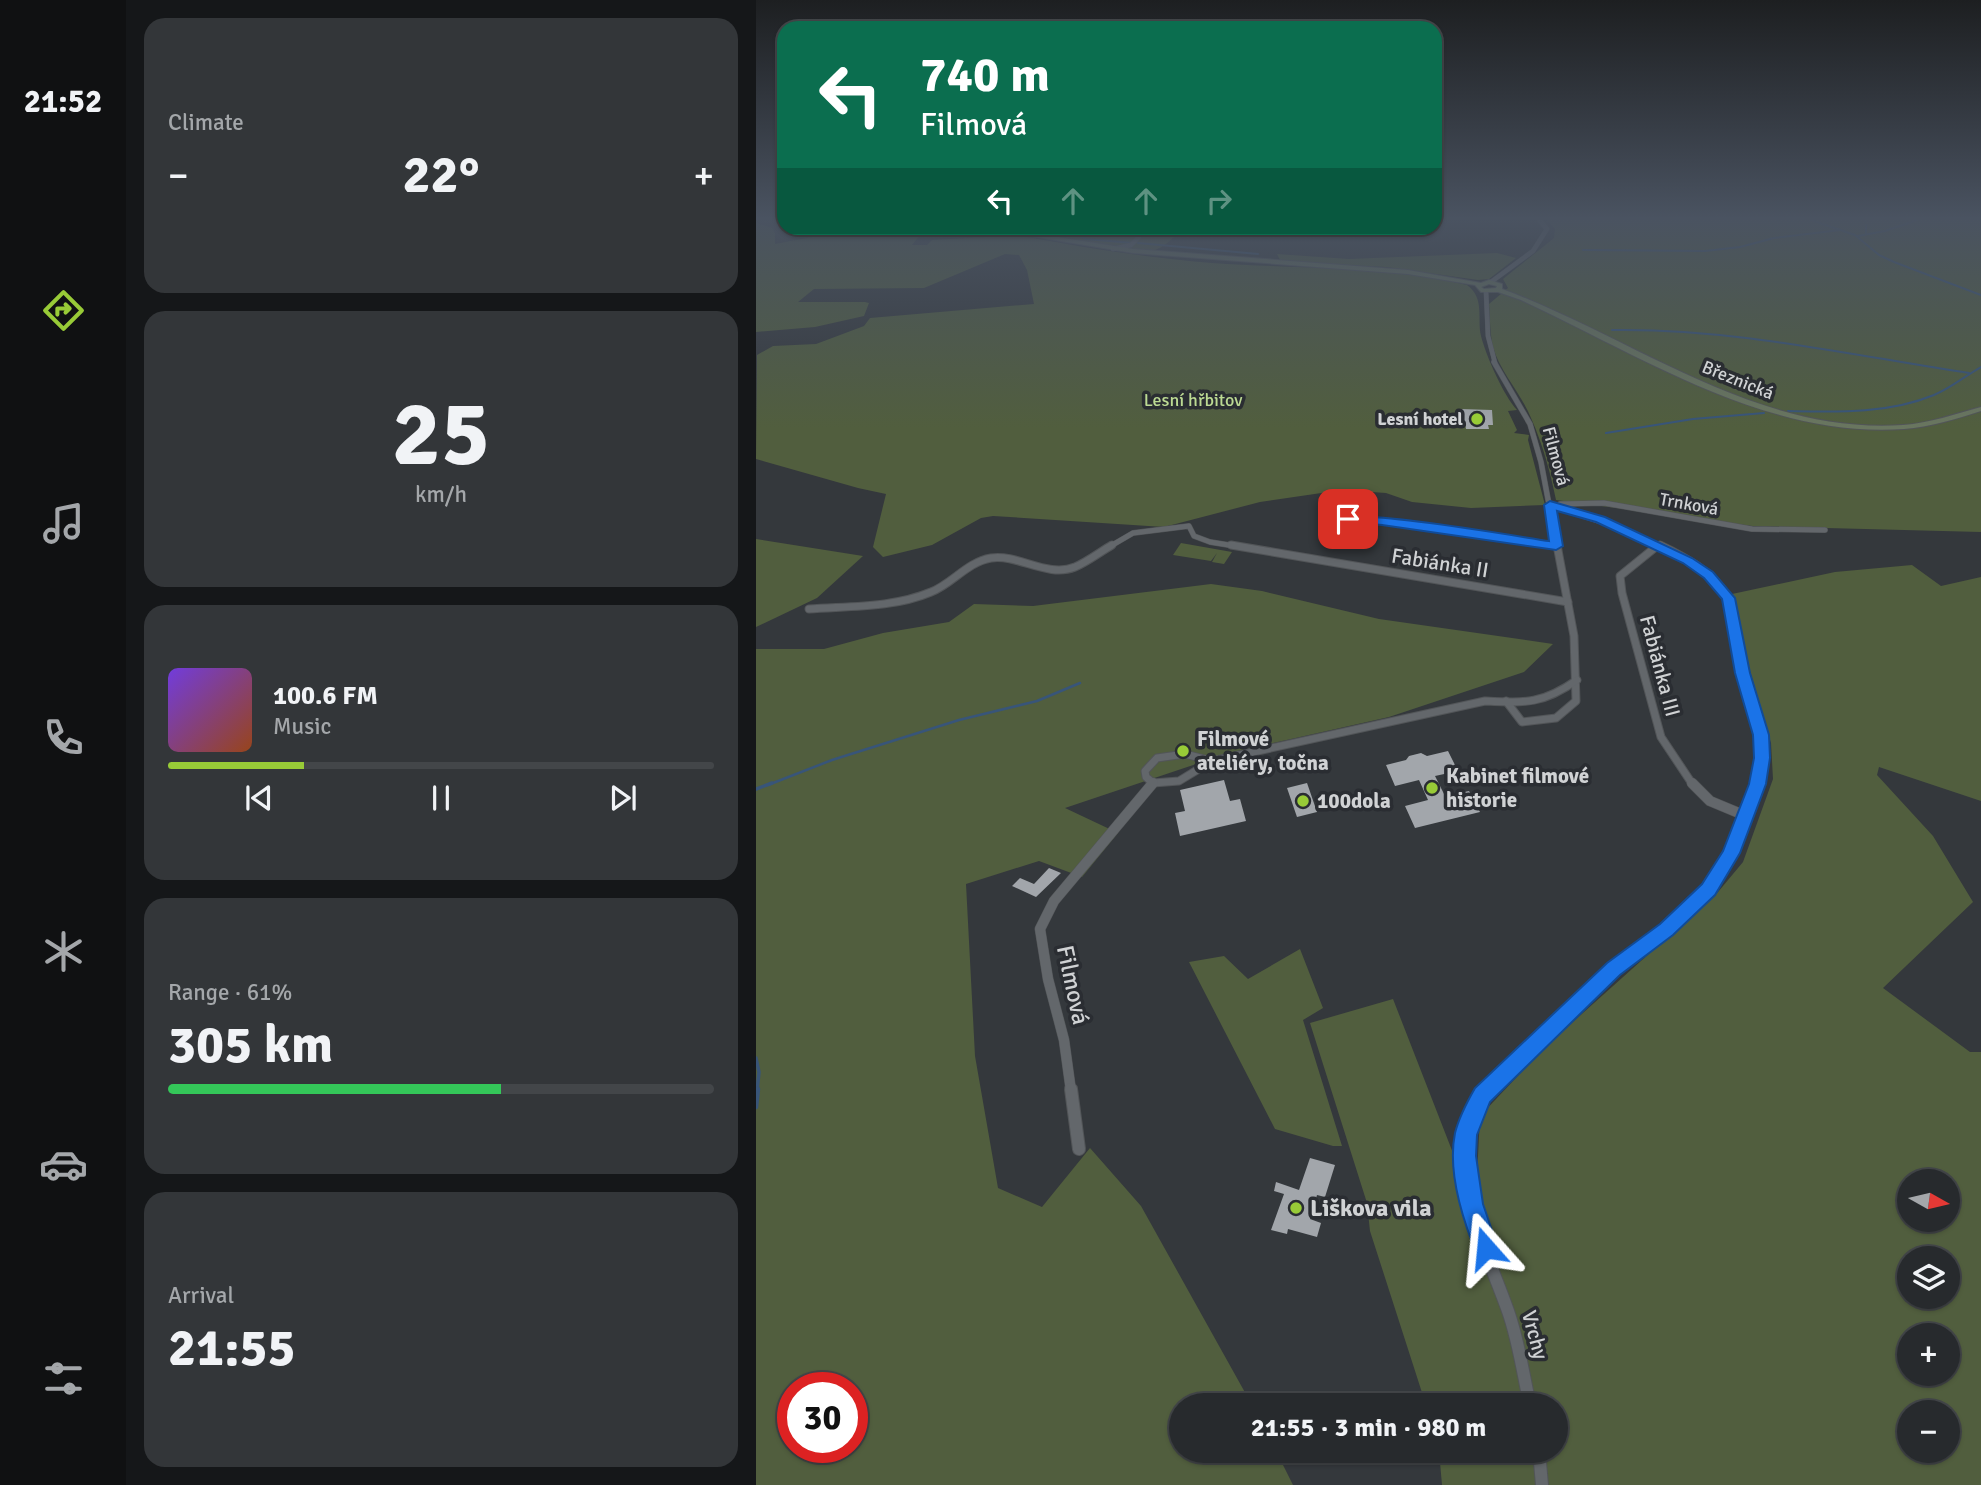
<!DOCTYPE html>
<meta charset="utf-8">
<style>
:root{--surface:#272a2d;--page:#333639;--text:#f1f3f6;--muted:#a4a7aa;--line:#434649;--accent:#98cb37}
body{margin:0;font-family:Signika,sans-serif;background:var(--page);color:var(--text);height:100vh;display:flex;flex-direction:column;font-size:26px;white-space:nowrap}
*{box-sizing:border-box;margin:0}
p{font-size:23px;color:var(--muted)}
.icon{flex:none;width:38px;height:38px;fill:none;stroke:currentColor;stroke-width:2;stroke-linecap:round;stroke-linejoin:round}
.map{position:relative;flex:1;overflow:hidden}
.sheet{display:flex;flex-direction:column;gap:18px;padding:18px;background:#151719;width:630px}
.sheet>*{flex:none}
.guide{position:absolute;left:21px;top:21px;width:665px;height:214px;border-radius:21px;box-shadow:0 2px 5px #0004,0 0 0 2px var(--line);background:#0b6e4f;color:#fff;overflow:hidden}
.needle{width:46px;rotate:98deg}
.buttons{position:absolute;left:1141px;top:1169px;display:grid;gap:14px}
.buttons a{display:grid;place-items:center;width:63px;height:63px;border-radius:50%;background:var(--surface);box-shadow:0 2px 5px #0004,0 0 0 2px var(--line);font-size:35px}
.speed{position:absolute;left:21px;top:1372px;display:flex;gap:14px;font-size:35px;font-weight:700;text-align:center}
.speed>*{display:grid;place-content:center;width:91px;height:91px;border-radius:50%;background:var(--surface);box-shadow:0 2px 5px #0004,0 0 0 2px var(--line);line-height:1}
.speed .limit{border:10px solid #d22;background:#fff;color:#111}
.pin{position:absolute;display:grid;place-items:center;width:60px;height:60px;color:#fff;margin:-30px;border-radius:14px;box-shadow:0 4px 10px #0006}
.me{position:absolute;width:77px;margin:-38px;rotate:342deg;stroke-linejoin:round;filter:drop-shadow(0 0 5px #0008)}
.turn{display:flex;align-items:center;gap:24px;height:147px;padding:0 28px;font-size:32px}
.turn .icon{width:91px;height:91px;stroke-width:2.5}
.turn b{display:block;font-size:49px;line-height:60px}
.lanes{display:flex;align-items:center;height:66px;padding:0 28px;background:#0003;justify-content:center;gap:35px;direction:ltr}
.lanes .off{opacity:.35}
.big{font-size:52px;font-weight:800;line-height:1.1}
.sheet .widget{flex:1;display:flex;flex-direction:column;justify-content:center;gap:10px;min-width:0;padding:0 24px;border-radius:21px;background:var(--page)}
.sheet .dial{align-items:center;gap:0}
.dial b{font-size:91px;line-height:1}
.song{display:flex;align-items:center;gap:21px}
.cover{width:84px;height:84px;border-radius:10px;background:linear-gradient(135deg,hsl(260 70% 55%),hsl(20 70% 35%))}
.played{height:7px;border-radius:4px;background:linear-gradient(90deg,var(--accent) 25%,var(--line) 25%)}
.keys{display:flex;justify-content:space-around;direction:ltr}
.heat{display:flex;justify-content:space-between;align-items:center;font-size:38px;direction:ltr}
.charge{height:10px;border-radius:5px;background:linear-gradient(90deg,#34c759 61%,var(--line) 0)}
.trip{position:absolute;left:413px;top:1393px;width:399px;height:70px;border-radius:35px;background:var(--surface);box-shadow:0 2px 5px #0004,0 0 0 2px var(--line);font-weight:800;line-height:70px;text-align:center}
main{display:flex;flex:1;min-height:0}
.menu{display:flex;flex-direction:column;width:126px;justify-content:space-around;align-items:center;background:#101112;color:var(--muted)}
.menu .icon{width:49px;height:49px}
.menu .selected{color:var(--accent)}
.menu b{font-size:32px;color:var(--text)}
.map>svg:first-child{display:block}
.green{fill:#515e3e;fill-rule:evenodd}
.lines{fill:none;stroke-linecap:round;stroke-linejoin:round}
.stream-far3{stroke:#385579;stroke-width:2}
.stream-far2{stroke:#385579;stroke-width:2.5}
.stream-far1{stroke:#385579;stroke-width:3.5}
.stream{stroke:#385579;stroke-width:4.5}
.building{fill:#a2a6ab}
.street-far4-casing{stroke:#525558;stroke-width:5}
.street-far3-casing{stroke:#525558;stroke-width:6}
.street-far2-casing{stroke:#525558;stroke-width:9}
.street-far1-casing{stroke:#525558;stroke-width:11}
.street-casing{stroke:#525558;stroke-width:14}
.secondary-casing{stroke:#525558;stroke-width:2}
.street-far4{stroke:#63676b;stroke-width:4.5}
.street-far3{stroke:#63676b;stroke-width:5}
.street-far2{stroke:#63676b;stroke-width:7}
.street-far1{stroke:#63676b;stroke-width:10}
.street{stroke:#63676b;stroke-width:12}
.secondary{fill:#69765f;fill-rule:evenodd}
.route{fill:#1a73e8;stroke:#114b97;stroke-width:2}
.poi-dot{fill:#98cb37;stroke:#2a2d32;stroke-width:2.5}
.labels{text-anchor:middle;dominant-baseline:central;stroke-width:7;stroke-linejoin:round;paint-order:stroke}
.far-street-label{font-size:18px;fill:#d0d2d4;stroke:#2a2d32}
.far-park-label{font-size:18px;fill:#bcda93;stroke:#2a2d32}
.far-poi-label{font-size:18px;font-weight:bold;fill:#d0d2d4;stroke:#2a2d32;text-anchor:end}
.street-label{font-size:21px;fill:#d0d2d4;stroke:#2a2d32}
.poi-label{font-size:21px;font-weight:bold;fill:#d0d2d4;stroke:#2a2d32;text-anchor:start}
.near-street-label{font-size:24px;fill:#d0d2d4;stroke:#2a2d32}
.near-poi-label{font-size:24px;font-weight:bold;fill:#d0d2d4;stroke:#2a2d32;text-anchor:start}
</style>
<main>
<nav class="menu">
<b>21:52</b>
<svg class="icon selected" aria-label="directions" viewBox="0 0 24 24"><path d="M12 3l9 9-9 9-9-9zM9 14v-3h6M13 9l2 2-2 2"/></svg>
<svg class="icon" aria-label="music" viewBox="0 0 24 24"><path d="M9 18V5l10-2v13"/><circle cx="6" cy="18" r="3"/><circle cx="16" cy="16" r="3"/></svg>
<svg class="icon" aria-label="phone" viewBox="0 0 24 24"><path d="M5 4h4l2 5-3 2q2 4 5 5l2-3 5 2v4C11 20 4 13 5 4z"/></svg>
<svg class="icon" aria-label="climate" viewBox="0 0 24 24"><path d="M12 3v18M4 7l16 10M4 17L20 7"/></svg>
<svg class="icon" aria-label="car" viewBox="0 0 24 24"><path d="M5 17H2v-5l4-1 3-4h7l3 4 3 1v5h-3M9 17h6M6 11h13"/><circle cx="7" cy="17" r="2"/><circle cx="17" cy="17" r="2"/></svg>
<svg class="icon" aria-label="filters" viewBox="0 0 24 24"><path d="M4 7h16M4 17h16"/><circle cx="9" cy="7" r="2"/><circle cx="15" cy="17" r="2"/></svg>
</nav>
<section class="sheet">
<div class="widget"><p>Climate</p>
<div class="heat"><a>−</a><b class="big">22°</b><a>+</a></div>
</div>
<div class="widget dial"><b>25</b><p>km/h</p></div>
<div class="widget">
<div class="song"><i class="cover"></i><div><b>100.6 FM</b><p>Music</p></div></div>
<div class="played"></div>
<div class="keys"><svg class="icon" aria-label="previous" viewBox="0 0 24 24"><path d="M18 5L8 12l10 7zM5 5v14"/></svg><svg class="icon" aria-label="pause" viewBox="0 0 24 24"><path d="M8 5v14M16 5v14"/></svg><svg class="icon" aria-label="next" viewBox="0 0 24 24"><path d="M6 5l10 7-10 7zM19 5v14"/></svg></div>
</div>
<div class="widget"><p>Range · 61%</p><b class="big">305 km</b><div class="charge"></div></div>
<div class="widget"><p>Arrival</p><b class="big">21:55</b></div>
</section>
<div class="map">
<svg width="1225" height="1485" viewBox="0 0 1225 1485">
<rect width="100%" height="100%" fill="#34383c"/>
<g class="green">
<path d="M791 220H1225V532L996 526 800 500C794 471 787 445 775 418 765 393 744 372 737 347 734 334 734 318 733 304L752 288 747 279 798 238 799 229Z"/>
<path d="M0 223 16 228 19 233V244L56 237 134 232 139 228H220L168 230 156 245H171L176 240 231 237 221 229H228C304 243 379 257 456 263 540 269 628 265 711 285 729 298 721 318 725 336 730 356 748 396 761 410L752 411 761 430 758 433 773 435 772 440 789 505 715 508 656 502 630 493 586 490 504 502 408 527 237 516 225 518 176 545 127 557 117 547 130 494 102 488 0 459 1 355 17 346 60 344 108 326 114 318 278 304 271 270 263 255 249 254 168 288 58 289 42 302H109L113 303 108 316 59 327 0 332Z"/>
<path d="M257 228H338L346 234 352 228H426C418 238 409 247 396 251 379 256 281 232 257 228Z"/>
<path d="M741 253 760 258 733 279 722 280 630 267 525 262 521 254 593 259Z"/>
<path d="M0 539 107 556 61 598 0 627Z"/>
<path d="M425 543 476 552 468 564 456 562 461 553 455 561 417 555Z"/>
<path d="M1156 565 1185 586 1225 577V801L1123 767 1121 775 1177 836 1217 902 1127 988 1214 1052H1225V1485H686L683 1451H800V1405H670L614 1231 611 1203 554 1023 637 999 704 1171 721 1176 724 1116 790 1046 962 892 987 862 1017 779 1015 743 992 664 976 594 1079 572ZM1153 1181H1192V1220H1153ZM1153 1258H1192V1297H1153ZM1153 1335H1192V1374H1153ZM1153 1412H1192V1451H1153Z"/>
<path d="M455 584 506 591 623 619 797 644 768 672 633 717 473 753 309 808 362 833 326 877 283 861 210 884 219 1056 242 1188 286 1207 334 1148 385 1206 496 1405H425V1451H520L537 1485H0V649H68L127 633 193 622 218 604 277 606ZM37 1388H96V1447H37Z"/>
<path d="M544 949 567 1008 547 1020 586 1146H577L519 1129 433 962 468 956 492 979Z"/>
</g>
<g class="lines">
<g class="stream-far3">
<path d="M1055 220 1099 235 1123 255 1138 262 1225 295"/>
<path d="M1110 225V234"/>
<path d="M308 228 330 239 377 243"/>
<path d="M1102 236 1129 231 1161 220"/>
<path d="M382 243 502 254"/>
<path d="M827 250 949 251 984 247 1018 238 1084 230"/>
<path d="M856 330C977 328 1094 355 1213 373"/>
<path d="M1032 411C1081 412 1132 414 1178 395 1195 388 1209 376 1225 367"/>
<path d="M850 433 937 419 1008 413"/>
</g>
<path class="stream-far2" d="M12 785 76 760 203 720 281 701 324 683"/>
<g class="stream-far1">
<path d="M0 789 16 783"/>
<path d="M0 1058 3 1072 1 1091"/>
</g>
<path class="stream" d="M0 1107 2 1089"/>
</g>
<g class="building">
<path d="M705 409 736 410 737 425H732L733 429H710L709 423H706Z"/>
<path d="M692 751 702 771 679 776 689 796 713 791 724 812 659 828 649 806 672 800 663 780 639 786 630 765 650 760 653 756 665 753 671 756Z"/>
<path d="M468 780 474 801 484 799 490 821 424 836 419 813 429 811 424 790Z"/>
<path d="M551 783 561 812 541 817 531 788Z"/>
<path d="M293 868 305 873 280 897 256 886 264 878 278 884Z"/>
<path d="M554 1158 579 1165 569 1197 561 1195 554 1219 565 1223 561 1237 532 1229 531 1234 515 1230 528 1194 518 1191 520 1182 543 1190Z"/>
</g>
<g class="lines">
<g class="street-far4-casing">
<g id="street-far4">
<path d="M357 249 375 245 383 237 379 228"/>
<path d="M735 282 777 251 791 229 783 220"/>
<path d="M730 291 732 336 739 363"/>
</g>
</g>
<g class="street-far3-casing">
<g id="street-far3">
<path d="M738 362 774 424 785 462 801 547"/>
<path d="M576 492 568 508 570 514 801 546"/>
<path d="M804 504 848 503 996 529 1069 530"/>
<path d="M794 505 864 528 907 547"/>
<path d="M353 547 377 533 433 526 438 536 454 542 485 547"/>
</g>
</g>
<g class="street-far2-casing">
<g id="street-far2">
<path d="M475 545 812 602"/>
<path d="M797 545 801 546"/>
<path d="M904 545C929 557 957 572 971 596 983 617 981 642 985 664 992 706 1014 742 1001 785"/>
<path d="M901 546 864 576 866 593 905 737 937 785"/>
<path d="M53 609C93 606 137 608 175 592 196 584 211 562 235 558 263 554 291 578 319 567 331 562 344 552 356 545"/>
<path d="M750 701 766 722 800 718 820 701 818 636 801 545"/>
<path d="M429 754 456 761 423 781 397 783 390 777 389 771 401 758Z"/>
<path d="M456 761 729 701C770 703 787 704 821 680"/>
</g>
</g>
<g class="street-far1-casing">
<g id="street-far1">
<path d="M936 783 954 801 990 816"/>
<path d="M315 1091 308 1040 292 979 284 929 298 901 397 783"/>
<path d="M731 1091 856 970 920 922 949 895 975 852 1001 783"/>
</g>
</g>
<g class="street-casing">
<g id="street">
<path d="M315 1089 323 1149"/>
<path d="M732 1089C680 1156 728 1243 752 1311 763 1342 767 1374 774 1405"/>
<path d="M783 1451 786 1485"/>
</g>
</g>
<g class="secondary-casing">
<path id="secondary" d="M237 228H245L377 249 652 270 725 283 733 280 746 284V289C878 338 1000 435 1147 425 1174 423 1199 414 1225 407V411C1200 419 1174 427 1148 429 1011 439 884 355 765 300L742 292H725L719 285 652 274 377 253 239 230ZM733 284 741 286 740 288 728 289 725 287Z"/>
</g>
<use href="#street-far4" class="street-far4"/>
<use href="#street-far3" class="street-far3"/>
<use href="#street-far2" class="street-far2"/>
<use href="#street-far1" class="street-far1"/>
<use href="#street" class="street"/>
<use href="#secondary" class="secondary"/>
</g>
<linearGradient id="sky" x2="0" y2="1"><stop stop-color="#1d1f21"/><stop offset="0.51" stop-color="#4a5361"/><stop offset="1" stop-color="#4a5361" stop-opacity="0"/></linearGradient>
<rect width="1225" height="428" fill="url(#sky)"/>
<path class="route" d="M794 501 849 517 936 558 957 572 979 598 994 673 1013 735 1014 758 1010 784 984 853 959 895 917 935 864 975 734 1102 721 1135 720 1156 727 1204 742 1248 739 1257 730 1260 722 1257C707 1221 691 1172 699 1133 703 1117 711 1102 719 1088L851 963 904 924 946 884 967 851 993 784 998 758 997 735 979 673 966 599 948 578 927 563 840 522 801 511 807 546 800 550 626 525 592 522 586 519C600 508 765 537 793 541L788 505Z"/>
<g class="poi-dot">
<circle cx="721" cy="419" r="7"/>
<circle cx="427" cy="751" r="7"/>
<circle cx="676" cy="788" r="7"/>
<circle cx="547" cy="801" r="7"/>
<circle cx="540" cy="1208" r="7"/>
</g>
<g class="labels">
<g class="far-street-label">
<text transform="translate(982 380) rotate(22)">Březnická</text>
<text transform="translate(800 456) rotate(75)">Filmová</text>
<text transform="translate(933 504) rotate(10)">Trnková</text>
</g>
<g class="far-park-label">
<text x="437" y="400">Lesní hřbitov</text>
</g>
<g class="far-poi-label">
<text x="707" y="419">Lesní hotel</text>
</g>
<g class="street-label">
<text transform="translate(684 563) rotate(9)">Fabiánka II</text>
<text transform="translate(904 666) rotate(75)">Fabiánka III</text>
<text transform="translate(779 1335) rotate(75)">Vrchy</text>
</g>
<g class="poi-label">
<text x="441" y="739">Filmové<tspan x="441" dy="24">ateliéry, točna</tspan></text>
<text x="690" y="776">Kabinet filmové<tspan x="690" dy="24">historie</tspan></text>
<text x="561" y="801">100dola</text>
</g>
<g class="near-street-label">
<text transform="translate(317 985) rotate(78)">Filmová</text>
</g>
<g class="near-poi-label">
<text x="554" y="1208">Liškova vila</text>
</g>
</g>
</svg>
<div class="buttons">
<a><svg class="needle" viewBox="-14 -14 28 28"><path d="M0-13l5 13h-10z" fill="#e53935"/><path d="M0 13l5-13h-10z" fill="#a4a7aa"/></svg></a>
<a><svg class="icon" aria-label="layers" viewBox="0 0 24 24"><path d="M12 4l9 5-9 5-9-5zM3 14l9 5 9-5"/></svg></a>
<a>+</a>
<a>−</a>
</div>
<div class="speed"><div class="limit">30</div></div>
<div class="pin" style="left:592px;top:519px;background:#d93025"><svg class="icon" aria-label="arrive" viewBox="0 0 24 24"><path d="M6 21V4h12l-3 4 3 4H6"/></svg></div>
<svg class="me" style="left:730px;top:1248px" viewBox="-20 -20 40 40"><path d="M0-17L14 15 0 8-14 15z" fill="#1a73e8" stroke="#fff" stroke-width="4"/></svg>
<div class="trip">21:55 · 3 min · 980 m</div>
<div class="guide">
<div class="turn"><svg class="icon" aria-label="left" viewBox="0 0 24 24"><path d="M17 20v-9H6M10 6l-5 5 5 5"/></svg><div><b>740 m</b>Filmová</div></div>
<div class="lanes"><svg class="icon" aria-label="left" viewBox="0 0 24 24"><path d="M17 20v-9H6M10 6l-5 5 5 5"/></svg><svg class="icon off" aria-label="ahead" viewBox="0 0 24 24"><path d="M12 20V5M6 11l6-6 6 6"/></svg><svg class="icon off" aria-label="ahead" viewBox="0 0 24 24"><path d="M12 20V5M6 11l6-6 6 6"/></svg><svg class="icon off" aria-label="right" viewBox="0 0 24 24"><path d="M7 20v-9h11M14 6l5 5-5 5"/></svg></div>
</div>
</div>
</main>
